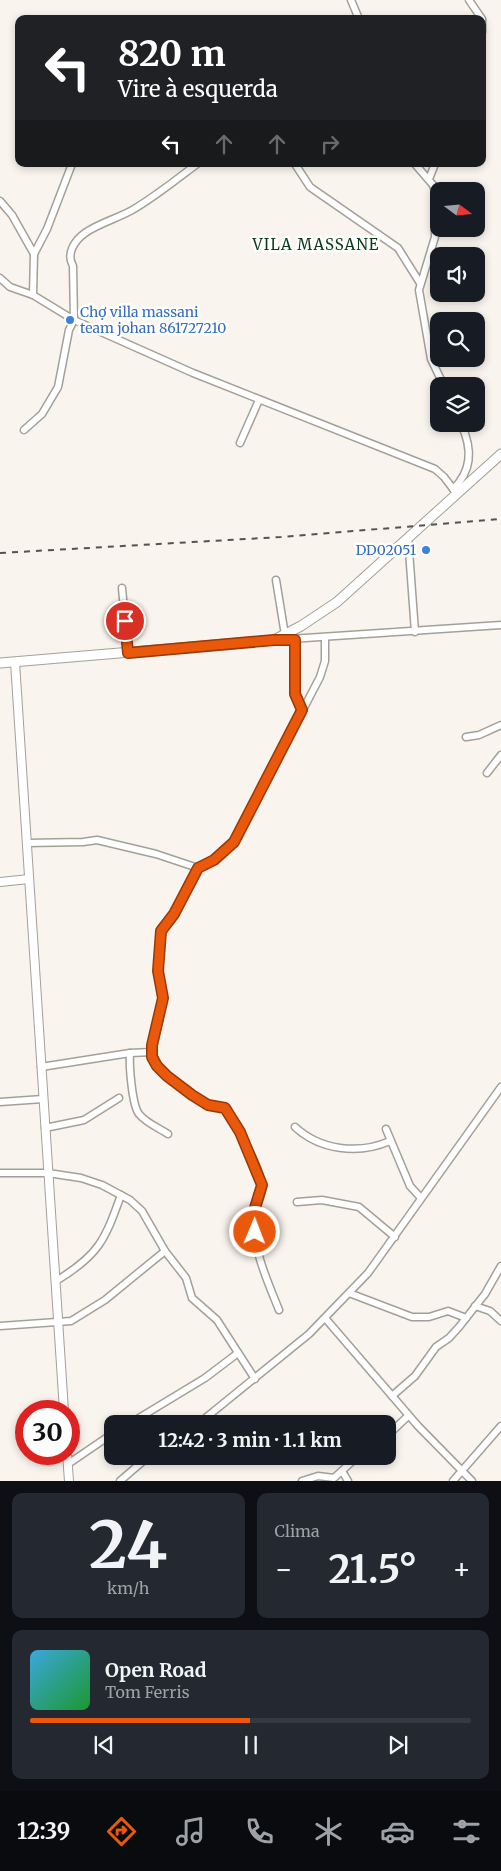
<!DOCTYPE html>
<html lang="pt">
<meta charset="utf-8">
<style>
:root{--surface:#171b24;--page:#242831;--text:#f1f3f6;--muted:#9ea1a6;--line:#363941;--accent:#ea580c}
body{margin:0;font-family:Merriweather,serif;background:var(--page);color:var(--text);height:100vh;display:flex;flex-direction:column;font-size:19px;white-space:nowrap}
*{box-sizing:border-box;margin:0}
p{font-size:16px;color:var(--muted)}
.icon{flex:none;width:28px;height:28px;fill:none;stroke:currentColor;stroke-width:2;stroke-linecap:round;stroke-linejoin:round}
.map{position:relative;height:1481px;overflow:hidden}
.sheet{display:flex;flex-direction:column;gap:12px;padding:12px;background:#0d0f14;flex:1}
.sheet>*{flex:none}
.hud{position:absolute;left:15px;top:15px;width:471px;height:152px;border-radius:10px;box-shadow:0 2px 8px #0003;background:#202124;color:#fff;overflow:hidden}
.needle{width:32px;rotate:106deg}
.controls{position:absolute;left:430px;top:182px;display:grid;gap:10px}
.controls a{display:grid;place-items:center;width:55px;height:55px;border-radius:10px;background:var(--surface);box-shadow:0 2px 8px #0003;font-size:25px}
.speed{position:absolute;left:15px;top:1400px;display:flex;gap:10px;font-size:25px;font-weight:700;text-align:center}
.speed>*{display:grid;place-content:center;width:65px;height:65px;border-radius:50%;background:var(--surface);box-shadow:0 2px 8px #0003;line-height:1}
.speed .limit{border:8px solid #d22;background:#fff;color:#111}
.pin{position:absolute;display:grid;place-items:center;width:42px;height:42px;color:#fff;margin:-21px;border:2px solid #fff;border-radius:50%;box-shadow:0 1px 5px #0007}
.me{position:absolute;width:55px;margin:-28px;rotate:1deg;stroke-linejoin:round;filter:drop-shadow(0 0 4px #0008)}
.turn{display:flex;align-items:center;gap:18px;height:105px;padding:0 20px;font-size:22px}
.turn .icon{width:65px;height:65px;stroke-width:2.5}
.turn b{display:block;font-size:35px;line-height:42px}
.lanes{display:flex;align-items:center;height:48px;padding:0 20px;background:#0003;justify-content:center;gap:25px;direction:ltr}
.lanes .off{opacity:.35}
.big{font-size:38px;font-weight:700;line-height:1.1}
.sheet .card{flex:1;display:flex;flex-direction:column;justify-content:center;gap:8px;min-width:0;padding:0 18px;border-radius:10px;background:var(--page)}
.sheet .dial{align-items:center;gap:0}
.dial b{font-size:65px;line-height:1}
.song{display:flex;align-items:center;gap:15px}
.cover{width:60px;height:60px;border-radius:8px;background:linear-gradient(135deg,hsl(200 70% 55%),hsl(130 70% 35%))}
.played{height:5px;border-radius:2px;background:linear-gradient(90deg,var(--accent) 50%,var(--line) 50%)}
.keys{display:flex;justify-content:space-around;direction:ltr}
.heat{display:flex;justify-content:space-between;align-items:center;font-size:28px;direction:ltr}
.sheet .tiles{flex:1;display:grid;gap:12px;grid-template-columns:1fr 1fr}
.card:last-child{grid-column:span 2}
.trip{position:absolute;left:104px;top:1415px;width:292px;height:50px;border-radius:10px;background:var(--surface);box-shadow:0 2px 8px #0003;font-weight:700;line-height:50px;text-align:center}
.menu{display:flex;height:80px;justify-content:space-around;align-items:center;background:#090b0e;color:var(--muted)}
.menu .icon{width:35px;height:35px}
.menu .on{color:var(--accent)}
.menu b{font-size:22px;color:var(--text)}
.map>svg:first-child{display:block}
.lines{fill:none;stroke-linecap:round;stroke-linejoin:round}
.minor-casing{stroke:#a4a099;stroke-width:9}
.tertiary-casing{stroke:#a4a099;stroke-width:10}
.secondary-casing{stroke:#a4a099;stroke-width:11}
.minor{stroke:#fff;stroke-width:6}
.tertiary{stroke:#fff;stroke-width:8}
.secondary{stroke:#fff;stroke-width:9}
.rail{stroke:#54534f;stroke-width:2;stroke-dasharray:6 6;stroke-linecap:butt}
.route-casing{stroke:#983908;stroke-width:12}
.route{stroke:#ea580c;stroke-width:9}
.shop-dot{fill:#3f7fe0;stroke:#fff;stroke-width:2}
.labels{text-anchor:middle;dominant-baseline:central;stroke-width:5;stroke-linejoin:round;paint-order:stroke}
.shop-label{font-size:14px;fill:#366cbe;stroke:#fff;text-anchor:start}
.neighbourhood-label{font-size:15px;letter-spacing:1px;fill:#0c3b17;stroke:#fff}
</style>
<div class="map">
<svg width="501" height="1481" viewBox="0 0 501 1481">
<rect width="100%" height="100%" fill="#f9f4ed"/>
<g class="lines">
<g class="minor-casing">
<g id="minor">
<path d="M351 0 359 19"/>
<path d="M469 0 482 19"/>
<path d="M482 20V32"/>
<path d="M295 164 310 187 398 248 420 283"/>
<path d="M415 164 433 185 435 191V237L419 290 431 359 444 386"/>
<path d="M429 179 435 164"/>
<path d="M0 201 12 215 34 254"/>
<path d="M0 278 10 287 33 295 74 320 193 373 435 469 444 477 457 494"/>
<path d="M33 295 34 254 47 229 72 164"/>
<path d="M24 430 42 414 58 387 69 330 74 320 73 266C66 254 74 241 85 233 99 223 119 218 134 209 156 196 177 179 197 164"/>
<path d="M240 443 259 400"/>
<path d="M453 489C473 470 472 447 461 424"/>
<path d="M408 537 415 632"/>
<path d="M276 580 285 635"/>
<path d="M122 588 128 653"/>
<path d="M275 640 501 625"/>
<path d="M295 640V694L303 710"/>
<path d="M466 737 479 735 501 725"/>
<path d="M487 773 501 755"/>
<path d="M27 843 83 842 97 840 156 854 198 868 214 860 234 842 320 677 325 661V638"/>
<path d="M198 868 174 914 161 931 158 971 162 991V1006L152 1052 157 1066 176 1083 208 1105 225 1108C238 1131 256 1158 262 1184 264 1195 254 1207 254 1218 253 1250 267 1280 279 1310"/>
<path d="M130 1053C129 1065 132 1105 139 1114 146 1123 159 1128 168 1134"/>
<path d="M41 1067 130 1053 152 1052"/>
<path d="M0 1102 43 1099"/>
<path d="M295 1127C320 1150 358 1155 390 1141"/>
<path d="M45 1128 84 1120 119 1098"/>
<path d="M386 1129 410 1186 421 1198"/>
<path d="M0 1173H48L81 1178 102 1185 130 1200 142 1211 165 1251 186 1278 192 1298 217 1320 255 1379"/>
<path d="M297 1202 322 1200 359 1207 395 1237"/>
<path d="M56 1281C99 1255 105 1240 121 1195"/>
<path d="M349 1293 412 1317H429L448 1311 466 1318"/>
<path d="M475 1306 490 1311 501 1321"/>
<path d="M325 1318 418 1426 472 1481"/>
<path d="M0 1326 71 1321 105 1300 165 1251"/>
<path d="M392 1396 415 1376 436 1347 449 1338 459 1327 485 1294 501 1266"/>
<path d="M129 1424 205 1378 238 1353"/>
<path d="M198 1424 309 1334 368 1273 501 1087"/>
<path d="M388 1435 408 1416"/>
<path d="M68 1464 112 1434"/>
<path d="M342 1471 348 1481"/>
<path d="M120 1481 149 1456"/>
<path d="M302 1481 318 1476 334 1478 358 1456"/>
<path d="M453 1481 501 1426"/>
</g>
</g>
<g class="tertiary-casing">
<g id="tertiary">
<path d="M15 662 64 1411"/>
<path d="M0 882 29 879"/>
<path d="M67 1454 69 1481"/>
</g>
</g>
<g class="secondary-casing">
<path id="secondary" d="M0 663 274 640 301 626 337 602 501 454"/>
</g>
<use href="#minor" class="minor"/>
<use href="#tertiary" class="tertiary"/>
<use href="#secondary" class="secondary"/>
<path class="rail" d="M0 553 281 537 501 519"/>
</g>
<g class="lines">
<g class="route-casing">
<path id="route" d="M125 621 128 653 274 640H295V694L302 710 234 842 214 860 198 868 174 914 161 931 158 971 163 998 152 1045V1057L157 1066 167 1076 192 1095 208 1105 225 1108 240 1132 262 1185 254 1211 255 1232"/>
</g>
<use href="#route" class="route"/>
</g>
<g class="shop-dot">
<circle cx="70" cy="320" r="5"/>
<circle cx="426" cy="550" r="5"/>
</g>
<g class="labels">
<g class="shop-label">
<text x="80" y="312">Chợ villa massani<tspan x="80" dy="16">team johan 861727210</tspan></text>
<text x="416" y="550" text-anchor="end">DD02051</text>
</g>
<g class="neighbourhood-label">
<text x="316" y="244">VILA MASSANE</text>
</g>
</g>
</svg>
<div class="controls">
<a><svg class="needle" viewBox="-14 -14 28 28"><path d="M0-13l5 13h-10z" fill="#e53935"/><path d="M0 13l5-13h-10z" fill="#9ea1a6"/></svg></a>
<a><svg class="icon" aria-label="sound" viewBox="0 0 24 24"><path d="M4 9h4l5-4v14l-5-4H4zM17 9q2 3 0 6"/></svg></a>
<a><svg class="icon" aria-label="search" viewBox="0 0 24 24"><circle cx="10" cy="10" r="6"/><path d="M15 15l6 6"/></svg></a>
<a><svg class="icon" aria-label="layers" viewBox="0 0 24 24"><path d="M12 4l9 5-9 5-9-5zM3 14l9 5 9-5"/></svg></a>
</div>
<div class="speed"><div class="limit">30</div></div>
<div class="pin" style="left:125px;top:621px;background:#d93025"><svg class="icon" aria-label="arrive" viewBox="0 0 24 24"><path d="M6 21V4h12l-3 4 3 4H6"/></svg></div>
<svg class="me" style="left:255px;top:1232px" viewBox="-20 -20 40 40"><circle r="17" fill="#ea580c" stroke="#fff" stroke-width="3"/><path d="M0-11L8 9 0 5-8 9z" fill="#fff"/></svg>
<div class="trip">12:42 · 3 min · 1.1 km</div>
<div class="hud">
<div class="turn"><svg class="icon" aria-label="left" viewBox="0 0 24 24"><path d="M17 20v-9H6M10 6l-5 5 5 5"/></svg><div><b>820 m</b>Vire à esquerda</div></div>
<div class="lanes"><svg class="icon" aria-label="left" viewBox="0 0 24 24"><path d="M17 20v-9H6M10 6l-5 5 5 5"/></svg><svg class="icon off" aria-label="ahead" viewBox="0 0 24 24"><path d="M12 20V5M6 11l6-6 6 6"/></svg><svg class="icon off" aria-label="ahead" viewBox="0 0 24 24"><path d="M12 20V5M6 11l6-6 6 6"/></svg><svg class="icon off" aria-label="right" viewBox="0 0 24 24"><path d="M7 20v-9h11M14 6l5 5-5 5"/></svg></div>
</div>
</div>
<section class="sheet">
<div class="tiles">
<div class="card dial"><b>24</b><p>km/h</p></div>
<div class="card"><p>Clima</p>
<div class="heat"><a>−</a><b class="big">21.5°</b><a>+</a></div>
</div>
<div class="card">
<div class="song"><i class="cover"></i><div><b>Open Road</b><p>Tom Ferris</p></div></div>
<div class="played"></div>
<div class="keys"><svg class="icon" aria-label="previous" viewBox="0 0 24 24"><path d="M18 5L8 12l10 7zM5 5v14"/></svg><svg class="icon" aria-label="pause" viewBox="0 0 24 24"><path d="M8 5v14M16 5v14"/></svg><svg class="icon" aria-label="next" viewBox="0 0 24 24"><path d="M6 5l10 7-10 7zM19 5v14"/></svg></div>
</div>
</div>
</section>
<nav class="menu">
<b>12:39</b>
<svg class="icon on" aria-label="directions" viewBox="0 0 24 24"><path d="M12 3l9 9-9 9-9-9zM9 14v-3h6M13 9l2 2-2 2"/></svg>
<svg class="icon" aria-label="music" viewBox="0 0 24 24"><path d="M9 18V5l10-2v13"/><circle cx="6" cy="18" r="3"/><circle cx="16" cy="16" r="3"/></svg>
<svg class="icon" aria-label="phone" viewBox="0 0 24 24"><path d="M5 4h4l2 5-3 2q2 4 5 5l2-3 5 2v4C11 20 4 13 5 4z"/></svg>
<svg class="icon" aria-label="climate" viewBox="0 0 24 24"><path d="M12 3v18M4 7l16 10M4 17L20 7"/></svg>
<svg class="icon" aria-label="car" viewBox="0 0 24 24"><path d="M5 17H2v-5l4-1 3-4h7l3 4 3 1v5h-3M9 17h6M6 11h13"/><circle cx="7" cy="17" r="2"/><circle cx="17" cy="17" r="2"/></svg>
<svg class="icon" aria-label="filters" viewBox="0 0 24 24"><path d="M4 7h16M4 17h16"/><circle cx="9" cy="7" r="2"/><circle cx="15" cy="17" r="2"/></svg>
</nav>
